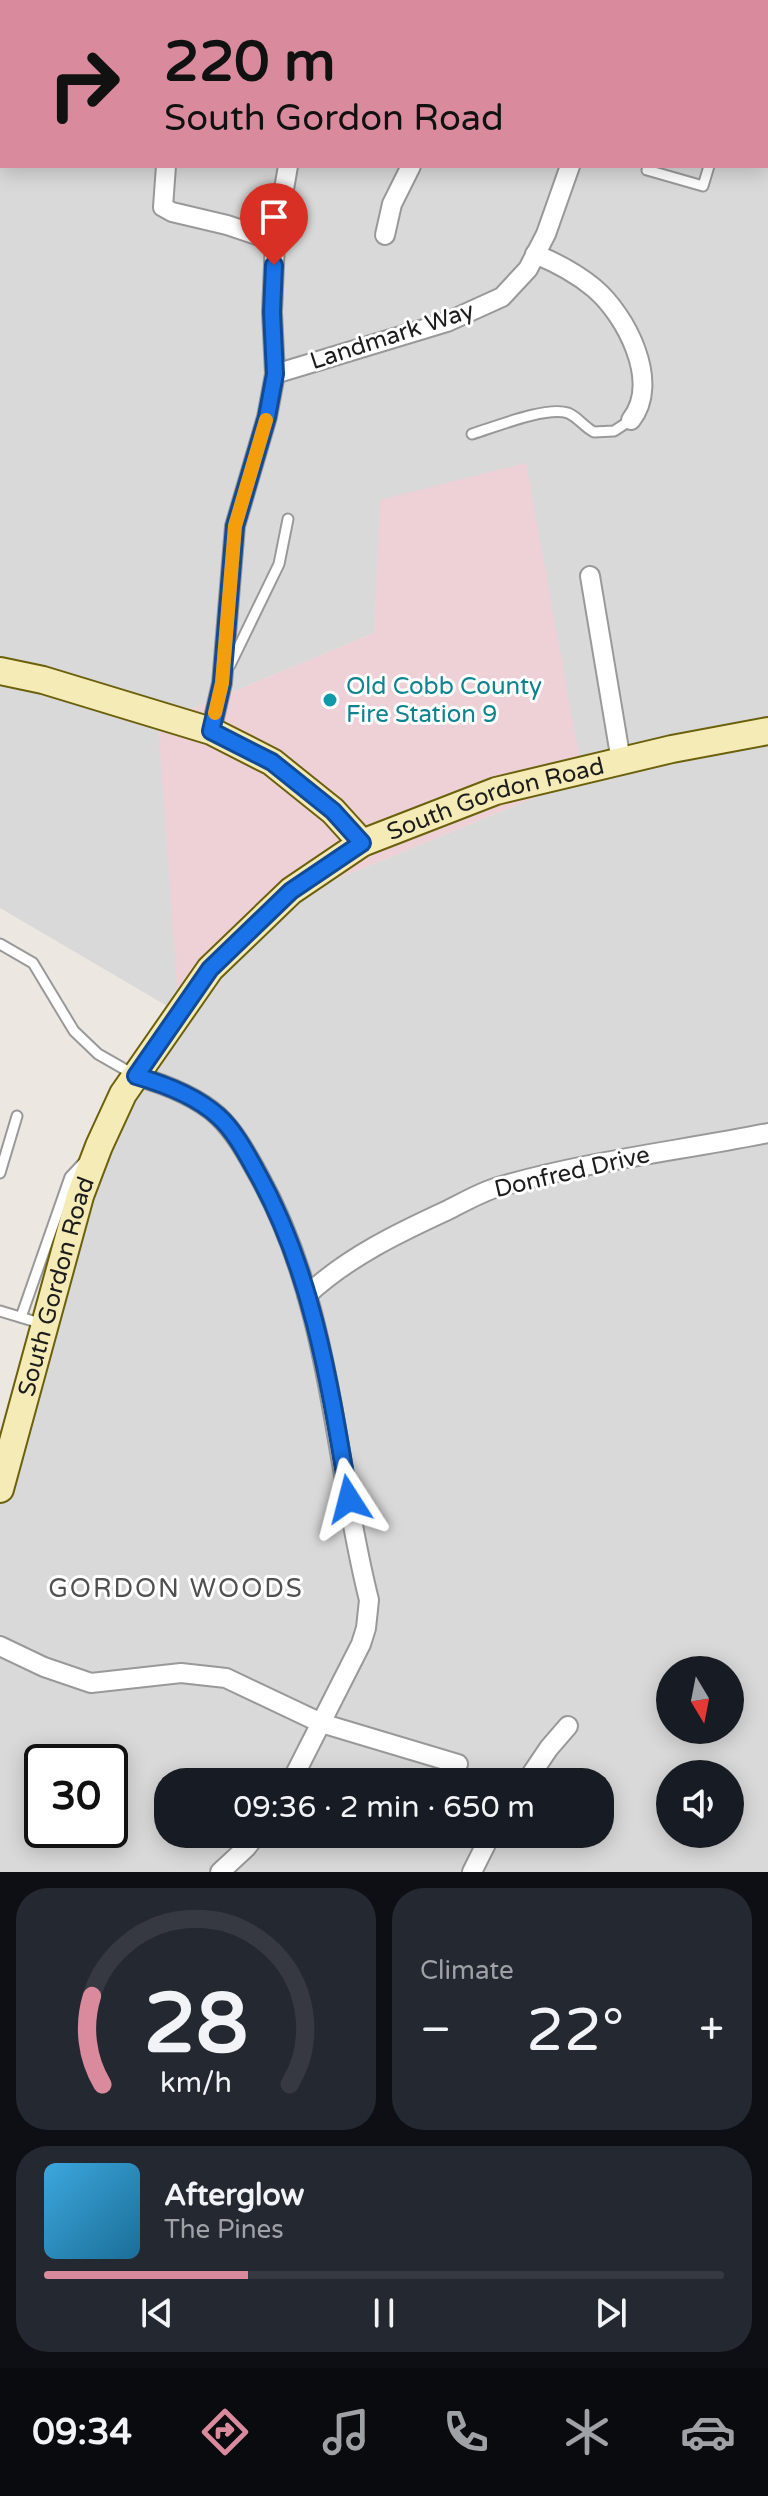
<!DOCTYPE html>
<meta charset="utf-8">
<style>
:root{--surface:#171b24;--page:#242831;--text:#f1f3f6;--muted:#9ea1a6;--line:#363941;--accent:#d98b9d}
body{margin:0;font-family:"Varela Round",sans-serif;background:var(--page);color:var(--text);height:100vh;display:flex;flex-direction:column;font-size:30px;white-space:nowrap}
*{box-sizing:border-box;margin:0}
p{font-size:26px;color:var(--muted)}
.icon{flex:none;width:44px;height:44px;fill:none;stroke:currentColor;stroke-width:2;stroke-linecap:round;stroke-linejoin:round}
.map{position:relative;height:1872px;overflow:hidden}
.details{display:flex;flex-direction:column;gap:16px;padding:16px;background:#0d0f14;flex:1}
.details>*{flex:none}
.guide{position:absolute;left:0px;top:0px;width:768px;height:168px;box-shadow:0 4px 20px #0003;background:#d98b9d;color:#111;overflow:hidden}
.needle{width:52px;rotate:170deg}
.tools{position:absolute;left:656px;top:1656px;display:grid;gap:16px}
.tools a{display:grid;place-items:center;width:88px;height:88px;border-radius:50%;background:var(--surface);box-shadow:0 4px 20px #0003;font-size:40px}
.speed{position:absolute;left:24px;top:1744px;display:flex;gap:16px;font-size:40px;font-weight:700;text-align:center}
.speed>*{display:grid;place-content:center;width:104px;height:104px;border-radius:50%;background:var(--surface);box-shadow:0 4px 20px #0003;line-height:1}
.speed .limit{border:4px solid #111;border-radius:12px;background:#fff;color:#111}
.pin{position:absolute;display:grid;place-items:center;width:68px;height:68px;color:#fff;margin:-82px -34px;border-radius:50% 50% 50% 0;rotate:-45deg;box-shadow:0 0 8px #0007}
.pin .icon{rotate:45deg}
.me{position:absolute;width:88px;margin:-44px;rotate:351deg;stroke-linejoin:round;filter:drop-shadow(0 0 6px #0008)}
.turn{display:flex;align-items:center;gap:28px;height:168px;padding:0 32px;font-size:36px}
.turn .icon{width:104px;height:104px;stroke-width:2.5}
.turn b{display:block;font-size:56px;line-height:68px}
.big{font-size:60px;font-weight:600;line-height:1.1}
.details .widget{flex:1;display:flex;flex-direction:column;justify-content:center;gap:12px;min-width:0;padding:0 28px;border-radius:32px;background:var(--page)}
.details .dial{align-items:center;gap:0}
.dial svg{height:208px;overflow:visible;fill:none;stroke:var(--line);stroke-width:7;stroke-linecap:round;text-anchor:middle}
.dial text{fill:var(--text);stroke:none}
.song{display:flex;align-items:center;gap:24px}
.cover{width:96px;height:96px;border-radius:12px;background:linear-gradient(135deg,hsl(200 70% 55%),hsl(200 70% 35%))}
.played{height:8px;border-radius:4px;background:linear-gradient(90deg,var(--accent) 30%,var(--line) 30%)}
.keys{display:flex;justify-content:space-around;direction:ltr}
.heat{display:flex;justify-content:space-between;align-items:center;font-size:44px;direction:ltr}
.details .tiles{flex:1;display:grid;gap:16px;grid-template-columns:1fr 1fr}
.widget:last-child{grid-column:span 2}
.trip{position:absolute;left:154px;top:1768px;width:460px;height:80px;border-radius:32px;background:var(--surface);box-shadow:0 4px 20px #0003;font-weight:600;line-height:80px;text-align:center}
.tab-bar{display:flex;height:128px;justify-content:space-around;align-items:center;background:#090b0e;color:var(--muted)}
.tab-bar .icon{width:56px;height:56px}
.tab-bar .current{color:var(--accent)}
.tab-bar b{font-size:36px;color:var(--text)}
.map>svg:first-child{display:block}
.residential{fill:#dad9d9;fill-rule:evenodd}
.commercial{fill:#edd1d6}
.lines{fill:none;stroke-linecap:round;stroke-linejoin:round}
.lane-casing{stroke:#999;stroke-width:13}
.street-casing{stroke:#999;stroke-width:22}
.secondary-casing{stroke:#6b600b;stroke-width:30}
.lane{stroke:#fff;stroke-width:9}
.street{stroke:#fff;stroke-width:18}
.secondary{stroke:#f5ebb7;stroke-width:26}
.route-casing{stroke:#114b97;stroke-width:20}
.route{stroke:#1a73e8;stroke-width:14}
.slow{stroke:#f59e0b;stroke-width:14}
.culture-dot{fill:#0f9aa8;stroke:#fff;stroke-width:3}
.labels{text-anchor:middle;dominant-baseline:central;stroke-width:6;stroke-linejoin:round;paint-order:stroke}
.street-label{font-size:24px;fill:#1c1c1c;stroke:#fff}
.culture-label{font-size:24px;fill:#0d838f;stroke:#fff;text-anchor:start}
.neighbourhood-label{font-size:26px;letter-spacing:2px;fill:#4f4f4f;stroke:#fff}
</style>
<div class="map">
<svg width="768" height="1872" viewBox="0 0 768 1872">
<rect width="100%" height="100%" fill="#ede7e2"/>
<path class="residential" d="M0 0H768V1872H0V1470L85 1196 179 1013 0 908ZM2 2H766V166H2ZM381 500 583 778 317 887 158 723 374 633ZM670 1670H730V1730H670ZM42 1762H110V1830H42ZM670 1774H730V1834H670ZM168 1782H600V1834H168Z"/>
<path class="commercial" d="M526 463 583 778 317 887 179 1013 158 723 374 633 380 500Z"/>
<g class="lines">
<g class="lane-casing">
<g id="lane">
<path d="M648 166 647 170 703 186 709 166"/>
<path d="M472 434C495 427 546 406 568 413 578 417 584 427 594 432L614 431 631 420"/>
<path d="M230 665 279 564 288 519"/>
<path d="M0 944 33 963 74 1031 98 1054 133 1074"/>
<path d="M0 1173 17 1116"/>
<path d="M0 1311 43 1324"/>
<path d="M21 1317 70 1177 83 1163"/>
</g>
</g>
<g class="street-casing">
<g id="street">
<path d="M100 0V2"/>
<path d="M335 0 342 2"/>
<path d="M238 2 239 0"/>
<path d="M319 2 320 0"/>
<path d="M623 2 624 0"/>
<path d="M166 166 163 207 172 212 227 225 275 241"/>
<path d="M385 235 392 204 411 166"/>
<path d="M535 254C557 263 576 273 594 288 626 315 661 382 631 420"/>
<path d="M275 374 447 322 502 297 528 269 546 234 570 166"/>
<path d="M590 576 621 761"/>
<path d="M211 731 222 683 235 526 267 417 275 374 272 312 275 241 288 166"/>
<path d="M136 1076C164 1084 196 1096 218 1116 235 1132 248 1156 259 1176 332 1307 333 1458 369 1600L366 1628 361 1644 291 1782"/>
<path d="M307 1295C348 1257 398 1233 448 1210 464 1202 481 1192 498 1187 587 1161 678 1151 768 1133"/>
<path d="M0 1646 44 1667 91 1683 181 1673 226 1678 321 1723 458 1764"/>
<path d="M526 1782 549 1748 568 1726"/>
<path d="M220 1872 246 1848 257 1834"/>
<path d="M472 1872 491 1834"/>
</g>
</g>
<g class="secondary-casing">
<g id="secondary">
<path d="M0 671 43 680 211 731 272 762 333 811 362 843"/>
<path id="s1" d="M0 1489 80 1196 99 1146 123 1094 210 969 291 891 362 843 496 791 672 749 768 731"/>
</g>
</g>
<use href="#lane" class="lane"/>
<use href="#street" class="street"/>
<use href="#secondary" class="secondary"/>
</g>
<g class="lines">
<g class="route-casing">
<path id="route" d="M274 265 272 312 275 374 267 417 235 526 222 683 211 731 272 762 333 811 362 843 291 891 210 969 136 1076C164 1084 196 1096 218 1116 234 1130 246 1153 256 1171 313 1272 330 1386 349 1499"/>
</g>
<use href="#route" class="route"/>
<path class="slow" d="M215 713 222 683 235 526 266 420"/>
</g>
<circle class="culture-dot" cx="330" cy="700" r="8"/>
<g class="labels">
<g class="street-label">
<text transform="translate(392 336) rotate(-18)">Landmark Way</text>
<text stroke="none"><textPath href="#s1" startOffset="906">South Gordon Road</textPath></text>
<text transform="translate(572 1172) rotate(-13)">Donfred Drive</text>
<text stroke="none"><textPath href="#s1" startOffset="210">South Gordon Road</textPath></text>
</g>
<g class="culture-label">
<text x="346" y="686">Old Cobb County<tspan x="346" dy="28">Fire Station 9</tspan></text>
</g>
<g class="neighbourhood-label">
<text x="176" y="1588">GORDON WOODS</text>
</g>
</g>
</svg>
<div class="tools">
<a><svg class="needle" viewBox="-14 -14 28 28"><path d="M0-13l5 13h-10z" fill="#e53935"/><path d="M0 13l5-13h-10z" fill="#9ea1a6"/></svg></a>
<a><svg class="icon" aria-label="sound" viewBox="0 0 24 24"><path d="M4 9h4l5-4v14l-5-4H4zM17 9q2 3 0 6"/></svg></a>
</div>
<div class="speed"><div class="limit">30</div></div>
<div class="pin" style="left:274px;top:265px;background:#d93025"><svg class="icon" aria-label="arrive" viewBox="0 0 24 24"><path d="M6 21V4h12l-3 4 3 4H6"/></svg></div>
<svg class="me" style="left:349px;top:1499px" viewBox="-20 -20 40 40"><path d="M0-17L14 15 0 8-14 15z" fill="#1a73e8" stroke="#fff" stroke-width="4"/></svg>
<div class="trip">09:36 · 2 min · 650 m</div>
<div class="guide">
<div class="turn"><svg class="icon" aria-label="right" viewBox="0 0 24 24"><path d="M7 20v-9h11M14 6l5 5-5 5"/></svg><div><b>220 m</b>South Gordon Road</div></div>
</div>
</div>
<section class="details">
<div class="tiles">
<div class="widget dial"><svg viewBox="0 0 100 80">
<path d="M14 69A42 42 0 1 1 86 69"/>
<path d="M14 69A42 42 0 0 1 10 35" stroke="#d98b9d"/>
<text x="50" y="56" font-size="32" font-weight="700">28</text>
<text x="50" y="72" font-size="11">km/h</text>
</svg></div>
<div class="widget"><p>Climate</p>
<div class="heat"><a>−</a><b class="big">22°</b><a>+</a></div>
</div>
<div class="widget">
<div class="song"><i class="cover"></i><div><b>Afterglow</b><p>The Pines</p></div></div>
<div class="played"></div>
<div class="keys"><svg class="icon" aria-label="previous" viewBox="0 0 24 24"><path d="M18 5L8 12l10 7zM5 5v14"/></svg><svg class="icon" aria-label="pause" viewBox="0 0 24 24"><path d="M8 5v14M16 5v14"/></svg><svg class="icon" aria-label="next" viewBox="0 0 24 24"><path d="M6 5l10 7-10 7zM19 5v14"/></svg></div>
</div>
</div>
</section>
<nav class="tab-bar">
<b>09:34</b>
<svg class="icon current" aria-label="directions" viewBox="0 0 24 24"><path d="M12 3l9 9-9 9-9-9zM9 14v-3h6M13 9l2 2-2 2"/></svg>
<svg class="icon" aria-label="music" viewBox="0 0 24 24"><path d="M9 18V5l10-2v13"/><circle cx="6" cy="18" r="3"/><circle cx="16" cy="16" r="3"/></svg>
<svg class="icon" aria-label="phone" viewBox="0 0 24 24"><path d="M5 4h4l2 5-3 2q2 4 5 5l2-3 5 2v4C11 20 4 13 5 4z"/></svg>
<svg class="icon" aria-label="climate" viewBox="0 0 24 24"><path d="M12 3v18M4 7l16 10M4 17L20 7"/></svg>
<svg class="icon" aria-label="car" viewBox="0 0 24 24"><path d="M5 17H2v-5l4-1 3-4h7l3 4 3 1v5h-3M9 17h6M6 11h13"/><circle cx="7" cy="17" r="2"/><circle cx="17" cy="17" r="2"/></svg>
</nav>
